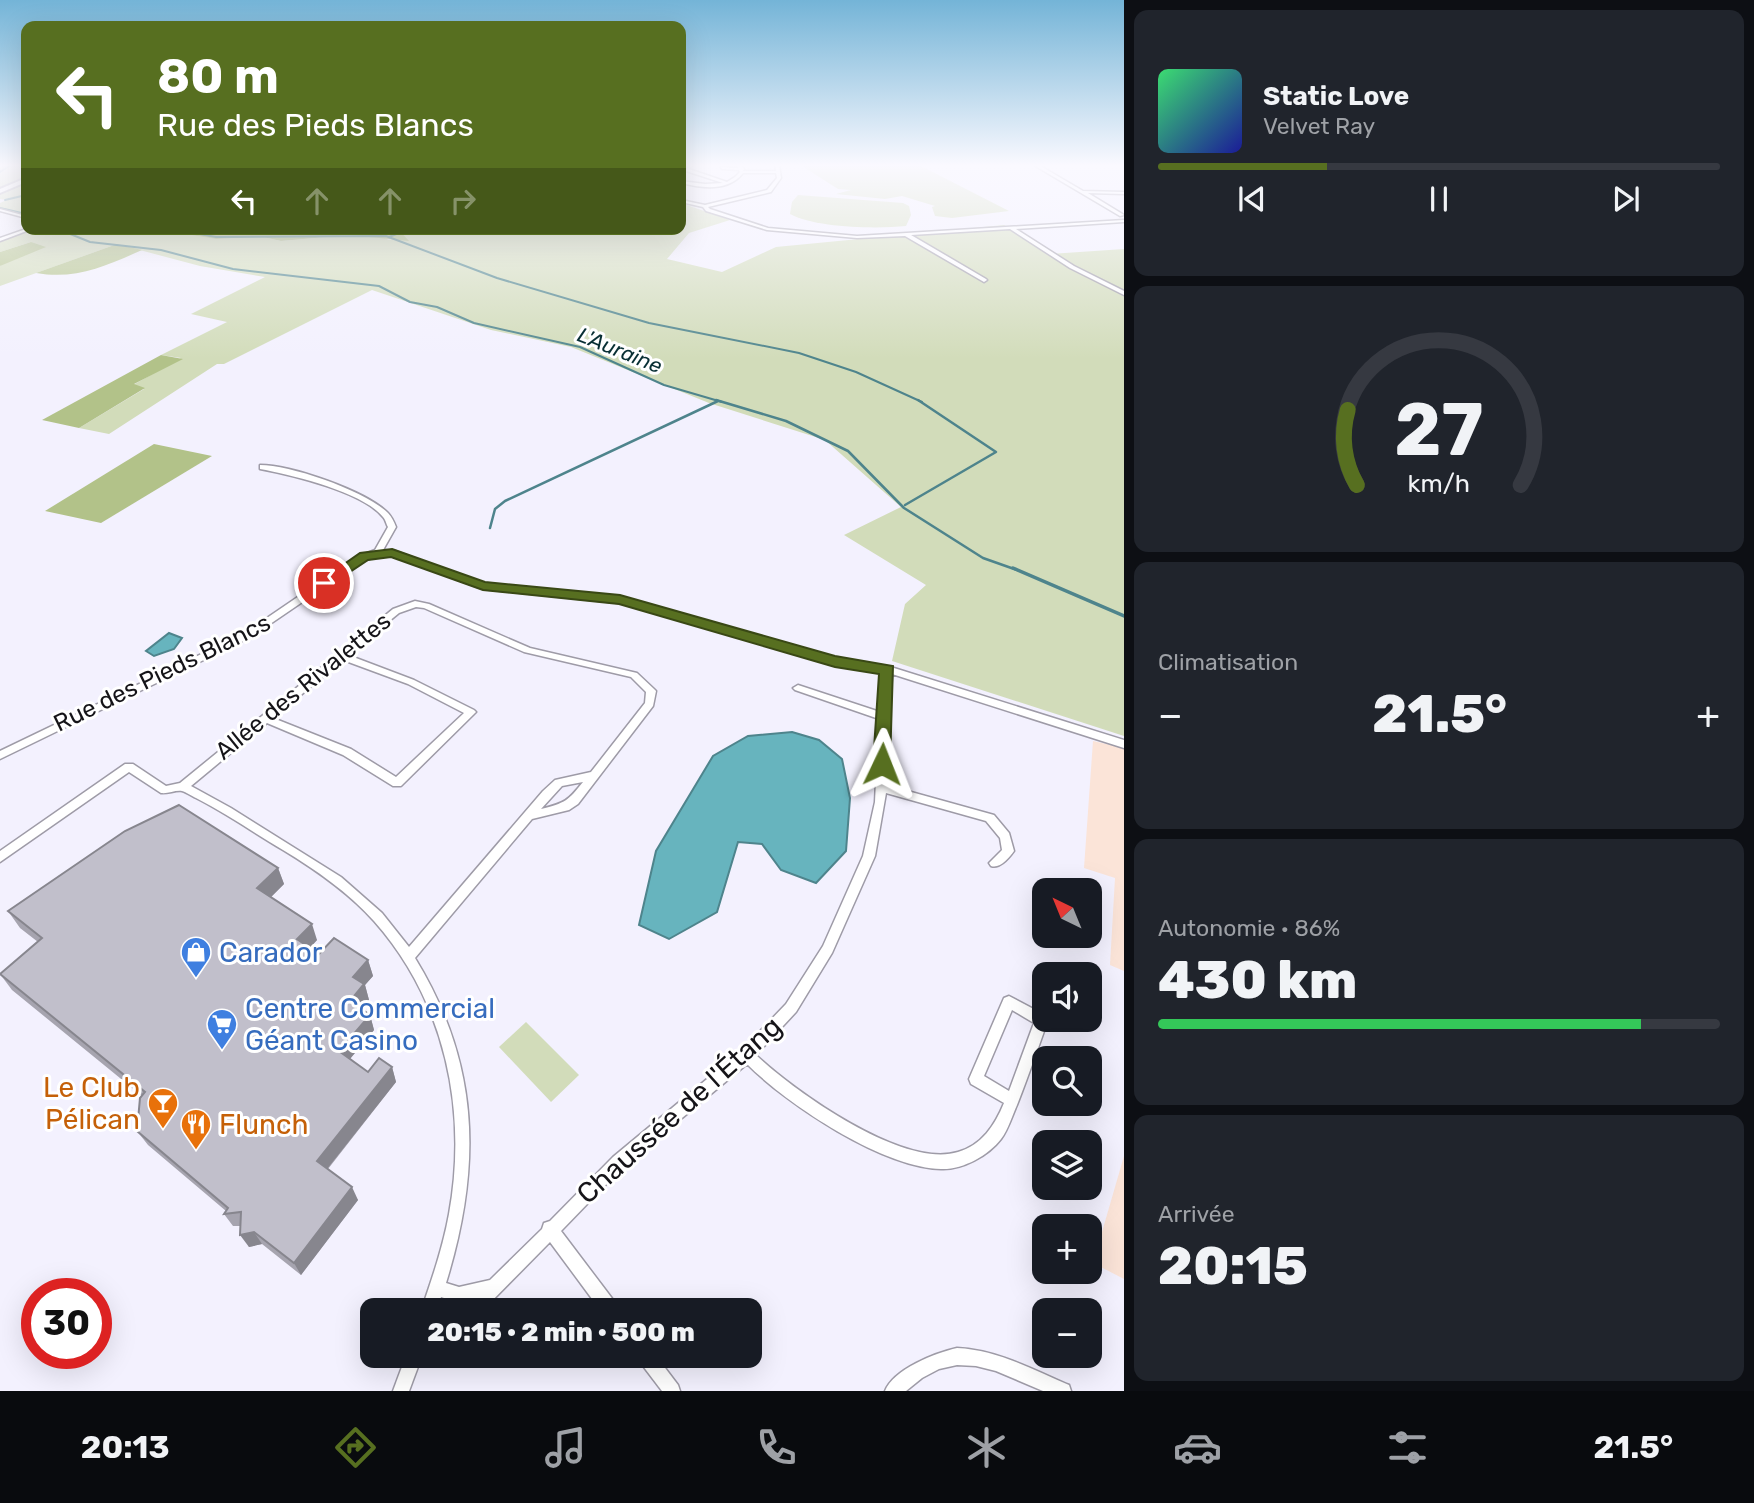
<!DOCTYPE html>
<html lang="fr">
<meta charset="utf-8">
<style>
:root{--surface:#171b24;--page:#20242c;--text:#f1f3f6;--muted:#9ea1a6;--line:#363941;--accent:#576f20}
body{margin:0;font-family:Rubik,sans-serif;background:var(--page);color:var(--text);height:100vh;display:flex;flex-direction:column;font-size:26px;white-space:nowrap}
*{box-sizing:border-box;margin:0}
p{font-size:23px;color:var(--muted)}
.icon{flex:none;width:38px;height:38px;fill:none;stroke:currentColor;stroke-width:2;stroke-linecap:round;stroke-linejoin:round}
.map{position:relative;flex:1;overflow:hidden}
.side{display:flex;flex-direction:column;gap:10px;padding:10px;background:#0d0f14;width:630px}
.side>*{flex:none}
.banner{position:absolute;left:21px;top:21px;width:665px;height:214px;border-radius:14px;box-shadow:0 7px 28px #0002;background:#576f20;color:#fff;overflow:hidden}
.needle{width:46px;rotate:317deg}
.controls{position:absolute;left:1032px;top:878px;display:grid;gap:14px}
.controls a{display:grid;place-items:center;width:70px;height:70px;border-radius:14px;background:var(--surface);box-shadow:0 7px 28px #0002;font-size:35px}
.speed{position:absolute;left:21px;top:1278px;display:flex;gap:14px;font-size:35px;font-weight:700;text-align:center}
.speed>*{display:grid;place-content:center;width:91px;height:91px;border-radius:50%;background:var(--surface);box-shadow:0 7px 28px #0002;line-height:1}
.speed .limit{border:10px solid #d22;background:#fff;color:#111}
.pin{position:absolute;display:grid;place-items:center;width:60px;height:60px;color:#fff;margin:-30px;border:4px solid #fff;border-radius:50%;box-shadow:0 2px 7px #0007}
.me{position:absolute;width:77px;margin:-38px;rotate:2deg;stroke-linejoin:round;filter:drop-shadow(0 0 5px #0008)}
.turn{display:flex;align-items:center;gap:24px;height:147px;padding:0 21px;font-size:32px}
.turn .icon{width:91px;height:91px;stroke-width:2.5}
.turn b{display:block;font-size:49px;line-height:60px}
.lanes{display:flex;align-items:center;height:66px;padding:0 21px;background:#0003;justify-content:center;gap:35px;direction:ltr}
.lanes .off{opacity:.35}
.big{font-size:52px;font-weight:800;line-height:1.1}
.side .tile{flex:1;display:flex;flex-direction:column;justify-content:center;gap:10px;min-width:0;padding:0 24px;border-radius:14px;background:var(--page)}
.side .dial{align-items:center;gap:0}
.dial svg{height:182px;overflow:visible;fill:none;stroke:var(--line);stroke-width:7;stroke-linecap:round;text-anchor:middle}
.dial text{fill:var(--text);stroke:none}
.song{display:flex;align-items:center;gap:21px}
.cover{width:84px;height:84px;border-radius:10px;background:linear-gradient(135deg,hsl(140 70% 55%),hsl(240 70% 35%))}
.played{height:7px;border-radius:4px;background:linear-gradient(90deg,var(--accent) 30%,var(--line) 30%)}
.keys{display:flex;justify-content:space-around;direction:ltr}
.heat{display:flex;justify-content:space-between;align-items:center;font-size:38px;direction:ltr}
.charge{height:10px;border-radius:5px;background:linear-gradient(90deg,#34c759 86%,var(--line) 0)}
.trip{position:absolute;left:360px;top:1298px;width:402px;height:70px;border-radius:14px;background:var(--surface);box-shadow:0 7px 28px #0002;font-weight:800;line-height:70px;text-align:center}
.menu{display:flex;height:112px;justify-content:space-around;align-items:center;background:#090b0e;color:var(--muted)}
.menu .icon{width:49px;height:49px}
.menu .on{color:var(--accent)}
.menu b{font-size:32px;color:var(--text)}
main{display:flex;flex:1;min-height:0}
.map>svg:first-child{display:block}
.industrial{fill:#fbe4d8}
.green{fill:#d2dcba}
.forest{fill:#b2c289}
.water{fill:#67b4be;stroke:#4e848c;stroke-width:2}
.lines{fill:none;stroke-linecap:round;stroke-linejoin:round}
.stream-far2{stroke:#4e848c;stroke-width:2}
.stream-far1{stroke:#4e848c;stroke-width:2.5}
.stream{stroke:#4e848c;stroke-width:3.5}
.minor-casing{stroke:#9e9ba7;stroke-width:3}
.secondary-casing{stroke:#9e9ba7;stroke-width:4}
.minor{fill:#fff;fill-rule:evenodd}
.secondary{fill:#fff;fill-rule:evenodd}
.wall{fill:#a6a4af}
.shaded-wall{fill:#87868e}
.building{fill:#c1bfcb;stroke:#87868e;stroke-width:2}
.route{fill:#576f20;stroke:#394815;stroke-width:2}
.labels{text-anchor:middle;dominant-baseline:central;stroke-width:6;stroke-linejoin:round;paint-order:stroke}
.far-water-label{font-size:21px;font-style:italic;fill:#082f34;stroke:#fff}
.street-label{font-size:24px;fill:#151418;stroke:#fff}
.near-shop-label{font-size:28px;fill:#366cbe;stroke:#fff;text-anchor:start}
.near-food-label{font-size:28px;fill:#c56008;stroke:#fff;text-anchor:end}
.near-street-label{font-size:28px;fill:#151418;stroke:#fff}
</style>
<main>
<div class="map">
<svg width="1124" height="1391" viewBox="0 0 1124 1391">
<rect width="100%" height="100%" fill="#f3f1fe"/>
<g class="industrial">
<path d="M1093 741 1124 748V971L1110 965 1115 878 1084 868Z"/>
<path d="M1124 1156V1279L1093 1263Z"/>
</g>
<g class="green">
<path d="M5 164H26V180L22 182 26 183V217L0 210V203L7 200 0 199V167Z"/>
<path d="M799 164H917L1009 211 952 218 935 216 932 207 935 206 902 196 885 199 836 194 851 190 838 189Z"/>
<path d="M798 195 903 203 909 206 911 215 906 226C876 229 816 228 790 214L792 202Z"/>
<path d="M681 203 730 220 689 233 667 259 722 272 776 247 1004 225 1050 254 1124 249V736L892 661 905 604 926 585 844 535 901 507 825 440 709 403 571 347 491 330 372 290 224 364H217L109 434 79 428 144 389 133 385 181 358 161 355 227 322 191 314 265 277 200 266 117 244 0 286V266L31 242 0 252V240L30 229H152L216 239 263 237 281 241 349 235 380 236 389 240 404 235 398 229H681Z"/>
<path d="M526 1022 579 1075 551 1102 499 1047Z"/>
</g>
<g class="forest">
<path d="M152 229H295L313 233 398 229 409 241 349 235 281 241 263 237 216 239Z"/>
<path d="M31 242 46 247 0 266V252Z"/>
<path d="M117 244 142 250C106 266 76 280 36 273Z"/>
<path d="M161 355 183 359 134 384 145 388 79 428 42 420Z"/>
<path d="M154 444 212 456 101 523 45 511Z"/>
</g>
<g class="water">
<path d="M169 633 182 638 174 649 154 656 146 651Z"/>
<path d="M792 732 819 740 842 759 850 798 846 851 816 883 781 870 762 844 738 842 717 912 669 939 639 925 656 851 713 756 748 736Z"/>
</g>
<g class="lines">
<g class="stream-far2">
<path d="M0 172 12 164"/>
<path d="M5 200 26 195"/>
<path d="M0 208 26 214"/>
<path d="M58 229 90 242 161 250 233 269 379 286 410 302 437 307 474 323 580 347 664 385 722 402"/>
<path d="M172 229 216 237 386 236 497 278 649 323 799 353 856 372 922 402"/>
<path d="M389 237 409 229"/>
</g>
<g class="stream-far1">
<path d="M716 400 786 421 848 451 904 508 983 558 1017 570"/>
<path d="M905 505 996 452 918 400"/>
<path d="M490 528 495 509 505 501 718 401"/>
</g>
<path class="stream" d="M1013 568 1124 616"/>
<g class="minor-casing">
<g id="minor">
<path d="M689 164H693L689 169 727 182 735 177 740 172 739 170 722 169 721 167 738 168 736 164H740L744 169 743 171H776L775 164H779L781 178 771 192 708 207 710 209 768 228 857 236 1124 220V222L1016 229 1074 266 1124 291V295L1070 268 1010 229 911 235 986 279 987 280 984 282 905 236 857 238 767 230 706 211 703 207 681 202V200L705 205 767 190 777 178 776 173H743C728 192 702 188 681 183V181L705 184 723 183 686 171Z"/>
<path d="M1032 164H1037L1083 191 1124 192V194L1088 193 1124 215 1120 216Z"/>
<path d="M0 209 26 216V218L0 211Z"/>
<path d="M26 229H32L0 241V238Z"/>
<path d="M260 465C291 465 366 491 388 513 392 517 394 522 396 527L383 550 395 551 484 584 620 597 835 658 894 668 1124 740V748L892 674 886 785 994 815 1009 833 1014 851C1009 858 1000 869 991 866L989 863 1002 850 1000 838 986 821 886 793 875 856 832 953 796 1012 756 1055C794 1091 903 1169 958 1152 982 1145 995 1125 1004 1103L971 1084 969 1079 1004 998 1009 996 1045 1015V1020H1048C1038 1048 1028 1077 1017 1105 1012 1116 1008 1130 1001 1139 988 1156 962 1170 941 1169 882 1167 788 1105 747 1064L623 1167 561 1231 617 1305 619 1311H601L550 1242 482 1311H463L465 1305 470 1300 459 1303 441 1297 437 1311H421C432 1279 443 1247 449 1214 468 1110 445 1001 374 921 348 892 316 870 283 850 254 833 226 813 196 798 192 796 186 792 182 791 175 790 168 794 161 793L129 772 0 862V851L125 764H133L166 786 180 783 393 609 415 601 429 604 530 648 637 673 654 689 656 691 653 706 578 804 569 810 532 819 415 958C480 1064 482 1166 446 1283L459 1287 490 1280 542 1229 544 1223 550 1221 613 1157 742 1050 786 1004 823 946 863 856 875 802 879 719 795 690 793 688 798 685 880 712 882 672 835 664 620 603 483 589 391 555H379L361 562 251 637 0 759V751L245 633 355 558 375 550 388 527C386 524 386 520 383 517 363 492 292 475 260 469ZM416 607 424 608 524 652 631 677 646 692 645 703 591 772 555 780 543 791 409 947 382 913 341 877 231 808 191 786 267 723 343 755 393 786H401L476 712 474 710 414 680 348 655 399 613ZM343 660 408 684 464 713 396 777 351 749 273 718ZM583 782C568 801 565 803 541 809L562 786ZM1012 1010 1034 1023 1009 1091 984 1076Z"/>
<path d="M957 1348C997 1350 1032 1369 1069 1385L1071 1391H1043L996 1371 976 1366 957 1365 939 1369 922 1378 906 1391H885C894 1369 935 1353 957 1348Z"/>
<path d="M406 1356H422L409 1391H393Z"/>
<path d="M638 1356H656L678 1385 680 1391H662L640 1362Z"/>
</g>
</g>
<g class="secondary-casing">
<path id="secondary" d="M26 178V182L0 193V189Z"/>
</g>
<use href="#minor" class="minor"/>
<use href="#secondary" class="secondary"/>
</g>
<path class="wall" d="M278 868 284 884 271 897 317 940 310 948 319 954 368 960 373 976 365 985 369 1000 361 1009 370 1015 374 1030 350 1059 368 1072 392 1067 396 1082 328 1169 358 1200 301 1275 262 1244 249 1247 240 1226H233L224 1214 226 1211 148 1145 137 1131 142 1096 12 990 0 974 38 942 20 928 8 911Z"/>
<g class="shaded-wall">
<path d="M278 868 284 884 263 905 257 888Z"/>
<path d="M312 924 317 940 302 956 297 939Z"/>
<path d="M368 960 373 976 365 985 369 1000 354 1017 350 1001 353 977Z"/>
<path d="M370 1015 374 1030 344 1066 339 1051Z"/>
<path d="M392 1067 396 1082 323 1174 317 1161Z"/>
<path d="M352 1187 358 1200 301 1275 294 1263Z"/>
<path d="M254 1232 262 1244 249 1247 240 1235Z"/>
</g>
<path class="building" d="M179 805 278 868 257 888 312 924 297 939 319 954 334 938 368 960 353 977 364 984 350 1001 370 1015 339 1051 368 1072 379 1058 392 1067 317 1161 352 1187 294 1263 254 1232 240 1235 241 1212 224 1214 228 1208 137 1131 140 1098 145 1092 0 974 42 938 8 911 125 831Z"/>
<linearGradient id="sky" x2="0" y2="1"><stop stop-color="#74b4d7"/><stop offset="0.46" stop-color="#faf9ff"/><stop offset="1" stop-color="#faf9ff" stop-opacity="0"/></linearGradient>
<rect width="1124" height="359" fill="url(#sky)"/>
<path class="route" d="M392 549 485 582 620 595 835 656 893 666 890 764 882 770 873 764 879 674 835 667 619 604 483 590 391 557 368 560 329 586 317 583 360 553Z"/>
<defs>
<g id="shop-pin" transform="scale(1.575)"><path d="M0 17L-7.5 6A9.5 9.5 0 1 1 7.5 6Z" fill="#3f7fe0" stroke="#fff"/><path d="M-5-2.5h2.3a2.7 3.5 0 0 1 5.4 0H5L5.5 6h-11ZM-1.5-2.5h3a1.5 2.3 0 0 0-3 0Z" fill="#fff"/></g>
<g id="supermarket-pin" transform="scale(1.575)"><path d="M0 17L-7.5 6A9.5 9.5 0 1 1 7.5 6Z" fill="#3f7fe0" stroke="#fff"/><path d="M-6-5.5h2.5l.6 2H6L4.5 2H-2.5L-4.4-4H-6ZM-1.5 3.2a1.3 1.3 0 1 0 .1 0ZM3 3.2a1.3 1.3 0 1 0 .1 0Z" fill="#fff"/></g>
<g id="bar-pin" transform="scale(1.575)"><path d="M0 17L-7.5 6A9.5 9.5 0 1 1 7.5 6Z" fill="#e8710a" stroke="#fff"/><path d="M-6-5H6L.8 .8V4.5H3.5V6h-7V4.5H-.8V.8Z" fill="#fff"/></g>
<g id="restaurant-pin" transform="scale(1.575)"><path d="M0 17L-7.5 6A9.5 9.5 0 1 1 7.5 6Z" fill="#e8710a" stroke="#fff"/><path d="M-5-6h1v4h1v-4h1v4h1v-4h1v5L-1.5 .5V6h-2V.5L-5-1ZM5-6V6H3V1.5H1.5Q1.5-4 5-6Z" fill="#fff"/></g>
</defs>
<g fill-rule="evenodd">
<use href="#shop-pin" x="196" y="952"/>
<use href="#supermarket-pin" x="222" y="1024"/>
<use href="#bar-pin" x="163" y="1103"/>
<use href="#restaurant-pin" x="196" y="1124"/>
</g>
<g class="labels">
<g class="far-water-label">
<text transform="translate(620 350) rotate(22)">L'Auraine</text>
</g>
<g class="street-label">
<text transform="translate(162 673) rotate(-26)">Rue des Pieds Blancs</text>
<text transform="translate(303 686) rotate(-39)">Allée des Rivalettes</text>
</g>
<g class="near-shop-label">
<text x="219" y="952">Carador</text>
<text x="245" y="1008">Centre Commercial<tspan x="245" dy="32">Géant Casino</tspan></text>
</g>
<g class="near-food-label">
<text x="140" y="1087">Le Club<tspan x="140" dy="32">Pélican</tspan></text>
<text x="219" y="1124" text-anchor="start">Flunch</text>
</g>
<g class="near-street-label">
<text transform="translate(679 1110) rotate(-42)">Chaussée de l'Étang</text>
</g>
</g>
</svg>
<div class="controls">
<a><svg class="needle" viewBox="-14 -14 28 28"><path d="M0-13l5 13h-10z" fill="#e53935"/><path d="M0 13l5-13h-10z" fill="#9ea1a6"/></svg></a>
<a><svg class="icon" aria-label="sound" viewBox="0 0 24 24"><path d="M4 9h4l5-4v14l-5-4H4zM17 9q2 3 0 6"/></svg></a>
<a><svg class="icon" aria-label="search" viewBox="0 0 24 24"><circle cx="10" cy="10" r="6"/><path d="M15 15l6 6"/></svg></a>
<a><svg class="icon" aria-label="layers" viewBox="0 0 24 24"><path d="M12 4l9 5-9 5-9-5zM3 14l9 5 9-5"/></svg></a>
<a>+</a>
<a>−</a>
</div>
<div class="speed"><div class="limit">30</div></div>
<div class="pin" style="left:324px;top:583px;background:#d93025"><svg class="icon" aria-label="arrive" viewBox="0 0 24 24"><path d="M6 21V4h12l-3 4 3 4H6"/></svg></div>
<svg class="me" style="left:882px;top:764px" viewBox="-20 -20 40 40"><path d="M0-17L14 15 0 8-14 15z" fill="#576f20" stroke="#fff" stroke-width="4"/></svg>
<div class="trip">20:15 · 2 min · 500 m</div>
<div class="banner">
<div class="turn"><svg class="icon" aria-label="left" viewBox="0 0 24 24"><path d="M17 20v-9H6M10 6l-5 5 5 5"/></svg><div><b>80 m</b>Rue des Pieds Blancs</div></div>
<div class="lanes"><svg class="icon" aria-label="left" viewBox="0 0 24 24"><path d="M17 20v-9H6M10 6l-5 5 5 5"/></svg><svg class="icon off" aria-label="ahead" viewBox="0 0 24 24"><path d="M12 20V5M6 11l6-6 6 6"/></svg><svg class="icon off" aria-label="ahead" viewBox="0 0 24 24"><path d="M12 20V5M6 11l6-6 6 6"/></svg><svg class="icon off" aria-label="right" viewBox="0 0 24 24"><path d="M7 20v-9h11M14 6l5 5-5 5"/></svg></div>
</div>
</div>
<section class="side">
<div class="tile">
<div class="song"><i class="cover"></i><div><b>Static Love</b><p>Velvet Ray</p></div></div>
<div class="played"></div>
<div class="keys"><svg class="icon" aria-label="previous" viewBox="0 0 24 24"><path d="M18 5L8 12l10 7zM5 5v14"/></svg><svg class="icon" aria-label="pause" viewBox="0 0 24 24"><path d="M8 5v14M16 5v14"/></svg><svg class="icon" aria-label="next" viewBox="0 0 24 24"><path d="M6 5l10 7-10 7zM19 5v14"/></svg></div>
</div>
<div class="tile dial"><svg viewBox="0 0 100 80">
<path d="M14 69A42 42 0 1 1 86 69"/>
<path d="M14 69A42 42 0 0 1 10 36" stroke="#576f20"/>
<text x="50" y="56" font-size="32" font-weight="700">27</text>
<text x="50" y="72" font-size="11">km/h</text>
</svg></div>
<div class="tile"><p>Climatisation</p>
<div class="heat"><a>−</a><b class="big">21.5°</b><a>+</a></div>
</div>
<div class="tile"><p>Autonomie · 86%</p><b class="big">430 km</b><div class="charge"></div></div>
<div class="tile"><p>Arrivée</p><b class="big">20:15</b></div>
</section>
</main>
<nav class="menu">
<b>20:13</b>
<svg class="icon on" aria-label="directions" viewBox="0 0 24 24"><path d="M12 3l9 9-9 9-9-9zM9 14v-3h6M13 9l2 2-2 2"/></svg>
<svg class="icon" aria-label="music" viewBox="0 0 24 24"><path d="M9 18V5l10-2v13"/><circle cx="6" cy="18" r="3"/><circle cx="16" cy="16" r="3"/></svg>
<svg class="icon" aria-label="phone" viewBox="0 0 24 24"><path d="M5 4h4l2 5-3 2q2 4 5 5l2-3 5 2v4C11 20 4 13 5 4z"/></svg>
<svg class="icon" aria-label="climate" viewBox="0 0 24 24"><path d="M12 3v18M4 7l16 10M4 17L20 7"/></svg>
<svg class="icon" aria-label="car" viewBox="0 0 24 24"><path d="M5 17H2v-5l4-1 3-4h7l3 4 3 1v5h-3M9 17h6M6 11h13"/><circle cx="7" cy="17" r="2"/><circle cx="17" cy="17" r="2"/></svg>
<svg class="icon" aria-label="filters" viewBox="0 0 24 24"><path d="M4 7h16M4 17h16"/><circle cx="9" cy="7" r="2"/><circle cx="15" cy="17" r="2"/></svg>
<b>21.5°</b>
</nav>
